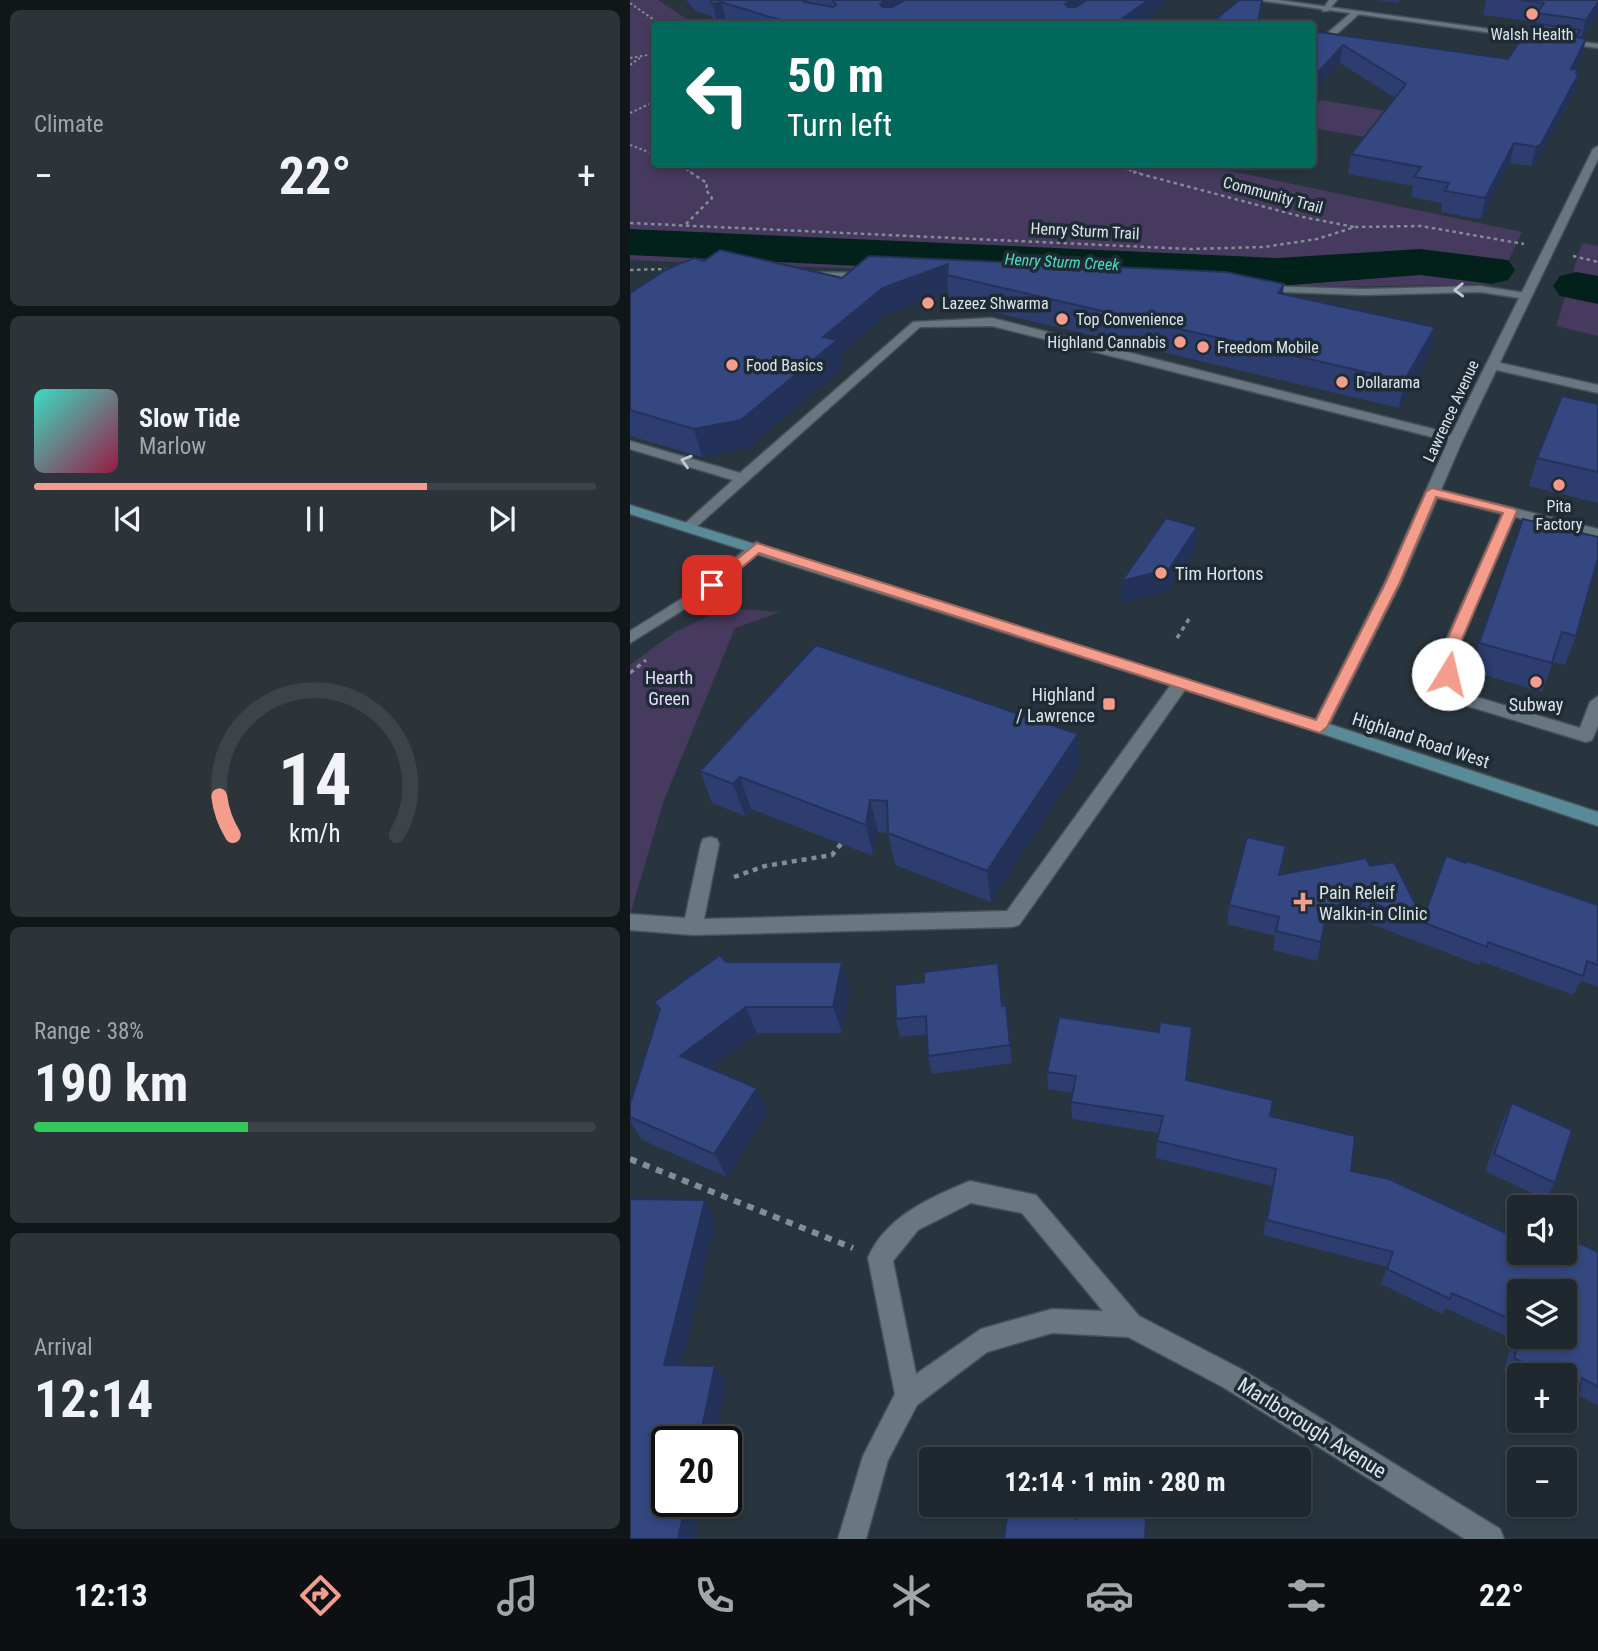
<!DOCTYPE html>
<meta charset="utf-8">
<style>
:root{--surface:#1f282e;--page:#2c343a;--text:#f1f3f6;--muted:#a1a6aa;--line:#3c444a;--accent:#f49d8c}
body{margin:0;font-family:"Roboto Condensed",sans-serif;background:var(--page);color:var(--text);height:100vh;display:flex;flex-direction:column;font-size:26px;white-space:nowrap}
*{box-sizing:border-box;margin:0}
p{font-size:23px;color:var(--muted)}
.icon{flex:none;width:38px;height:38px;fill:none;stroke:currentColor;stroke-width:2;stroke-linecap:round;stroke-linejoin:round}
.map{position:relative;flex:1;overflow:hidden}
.details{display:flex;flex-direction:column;gap:10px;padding:10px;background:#111619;width:630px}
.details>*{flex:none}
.banner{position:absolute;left:21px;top:21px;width:665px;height:147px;border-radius:7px;box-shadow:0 4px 10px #0003,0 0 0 2px var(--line);background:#00695c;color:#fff;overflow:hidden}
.buttons{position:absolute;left:877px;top:1195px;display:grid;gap:14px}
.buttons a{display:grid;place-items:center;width:70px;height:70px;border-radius:7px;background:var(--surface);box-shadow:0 4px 10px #0003,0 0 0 2px var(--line);font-size:35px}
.speed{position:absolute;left:21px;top:1426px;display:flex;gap:14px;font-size:35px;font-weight:700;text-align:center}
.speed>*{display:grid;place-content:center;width:91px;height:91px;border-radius:50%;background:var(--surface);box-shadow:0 4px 10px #0003,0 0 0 2px var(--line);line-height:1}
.speed .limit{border:4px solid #111;border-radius:10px;background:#fff;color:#111}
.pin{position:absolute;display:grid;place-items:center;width:60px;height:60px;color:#fff;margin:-30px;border-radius:14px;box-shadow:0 4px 10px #0006}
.me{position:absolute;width:77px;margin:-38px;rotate:9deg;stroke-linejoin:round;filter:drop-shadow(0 0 5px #0008)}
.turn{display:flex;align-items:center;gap:24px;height:147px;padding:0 21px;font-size:32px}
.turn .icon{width:91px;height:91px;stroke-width:2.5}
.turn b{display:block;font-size:49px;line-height:60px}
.big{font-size:52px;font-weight:700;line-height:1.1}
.details .widget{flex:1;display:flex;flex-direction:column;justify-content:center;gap:10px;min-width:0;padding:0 24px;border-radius:10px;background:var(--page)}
.details .dial{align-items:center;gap:0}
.dial svg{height:182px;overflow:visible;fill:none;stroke:var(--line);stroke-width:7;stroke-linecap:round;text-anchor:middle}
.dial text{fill:var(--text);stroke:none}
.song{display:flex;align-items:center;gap:21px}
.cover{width:84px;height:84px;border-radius:10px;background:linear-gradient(135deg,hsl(170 70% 55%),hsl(340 70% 35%))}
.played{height:7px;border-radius:4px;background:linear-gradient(90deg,var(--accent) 70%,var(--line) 70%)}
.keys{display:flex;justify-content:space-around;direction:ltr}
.heat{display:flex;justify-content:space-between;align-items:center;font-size:38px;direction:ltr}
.charge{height:10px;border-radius:5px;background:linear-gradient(90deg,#34c759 38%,var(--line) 0)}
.trip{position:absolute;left:289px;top:1447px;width:392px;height:70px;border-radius:7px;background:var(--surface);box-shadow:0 4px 10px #0003,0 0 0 2px var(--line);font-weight:700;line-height:70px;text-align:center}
.tab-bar{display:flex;height:112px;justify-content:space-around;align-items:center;background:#0c1012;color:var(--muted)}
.tab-bar .icon{width:49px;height:49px}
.tab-bar .active{color:var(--accent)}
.tab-bar b{font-size:32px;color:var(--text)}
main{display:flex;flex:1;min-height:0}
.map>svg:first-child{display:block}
.green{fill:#473a5f}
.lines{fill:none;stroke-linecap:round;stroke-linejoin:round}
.river{fill:#01211a;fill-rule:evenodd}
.lane-casing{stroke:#465158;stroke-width:3}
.street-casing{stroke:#465158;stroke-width:3}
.secondary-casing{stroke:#465158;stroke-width:3}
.path-far4{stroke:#838d95;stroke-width:2;stroke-dasharray:2.5 2.5;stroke-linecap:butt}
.path-far3{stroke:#838d95;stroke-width:2.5;stroke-dasharray:3.5 3.5;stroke-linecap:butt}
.path-far2{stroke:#838d95;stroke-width:3.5;stroke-dasharray:4.5 4.5;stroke-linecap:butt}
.path-far1{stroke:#838d95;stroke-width:4.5;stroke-dasharray:5 5;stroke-linecap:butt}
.path{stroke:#838d95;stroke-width:6;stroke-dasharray:7 7;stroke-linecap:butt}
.lane{fill:#697781;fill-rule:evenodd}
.street{fill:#697781;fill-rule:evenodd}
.secondary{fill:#588b97;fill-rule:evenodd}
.wall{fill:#2d3d6f;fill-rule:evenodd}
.shaded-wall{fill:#24325a}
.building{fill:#344781;stroke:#24325a;stroke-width:2}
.oneway{stroke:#bfc9d0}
.route{fill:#f49d8c;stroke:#9f665b;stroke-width:2}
.poi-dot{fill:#f49d8c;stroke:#1f2b34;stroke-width:2.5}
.labels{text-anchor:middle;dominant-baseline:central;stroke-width:7;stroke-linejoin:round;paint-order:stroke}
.far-poi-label{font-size:16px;fill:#dce4ea;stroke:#1f2b34;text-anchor:start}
.far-street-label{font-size:16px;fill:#dce4ea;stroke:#1f2b34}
.far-water-label{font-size:16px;font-style:italic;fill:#4addc0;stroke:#1f2b34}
.poi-label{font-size:18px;fill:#dce4ea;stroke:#1f2b34;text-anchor:start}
.park-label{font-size:18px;fill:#e4d9fe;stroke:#1f2b34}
.street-label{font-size:18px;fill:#dce4ea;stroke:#1f2b34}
.near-street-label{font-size:21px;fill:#dce4ea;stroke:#1f2b34}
</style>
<main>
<section class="details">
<div class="widget"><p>Climate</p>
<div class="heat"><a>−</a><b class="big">22°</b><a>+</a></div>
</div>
<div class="widget">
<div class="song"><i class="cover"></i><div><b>Slow Tide</b><p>Marlow</p></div></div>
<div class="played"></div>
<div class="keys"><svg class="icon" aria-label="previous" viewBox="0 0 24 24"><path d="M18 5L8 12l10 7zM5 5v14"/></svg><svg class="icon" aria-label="pause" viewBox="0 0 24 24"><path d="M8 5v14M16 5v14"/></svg><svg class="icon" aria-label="next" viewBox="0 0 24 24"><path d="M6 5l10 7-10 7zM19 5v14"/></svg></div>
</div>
<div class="widget dial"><svg viewBox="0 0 100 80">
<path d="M14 69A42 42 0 1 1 86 69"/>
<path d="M14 69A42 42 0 0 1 8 52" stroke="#f49d8c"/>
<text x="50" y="56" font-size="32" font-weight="700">14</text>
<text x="50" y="72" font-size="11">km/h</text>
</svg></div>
<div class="widget"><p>Range · 38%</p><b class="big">190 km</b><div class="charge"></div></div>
<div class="widget"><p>Arrival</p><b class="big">12:14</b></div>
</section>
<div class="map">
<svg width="968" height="1539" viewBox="0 0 968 1539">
<rect width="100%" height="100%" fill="#29353e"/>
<g class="green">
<path d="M0 0H28L64 24H24V164L572 165 892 232 867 284 699 287 0 260Z"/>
<path d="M691 100 756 111 735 137 683 128 682 110Z"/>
<path d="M952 243 968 246V336L926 326Z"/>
<path d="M95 608 150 612 105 628 34 800 0 915V665L45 632Z"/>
</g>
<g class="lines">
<g class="river">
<path d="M0 229 648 258 790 249 878 260 885 270 878 280 862 284 790 275 648 286 0 255Z"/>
<path d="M946 272 968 276V304L930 296 923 286 930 276Z"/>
</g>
<g class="lane-casing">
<g id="lane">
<path d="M699 0H707L698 11H692Z"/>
<path d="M723 11 730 13 698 42H692V38Z"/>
<path d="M169 272 239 273 245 276 239 279 173 277 167 274Z"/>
<path d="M631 286 734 289 850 286 896 293 902 296 896 299 850 292 734 295 627 291 625 289Z"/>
<path d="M362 318 831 436 833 439 826 443 362 326 290 327 63 530H53L51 527 103 480 0 449V441L110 473 283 322Z"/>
<path d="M862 361 968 385V393L858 368 856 365Z"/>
<path d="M802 488 968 529V537L885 517 823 660 829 685 843 696 950 728 960 702 968 696V726L962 740 956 742 831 704 813 688 807 660 872 514 797 495 795 492Z"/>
<path d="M127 542 134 547 132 550 82 592 0 643V631L72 586 122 544Z"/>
<path d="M551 677 557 679 559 683 557 687 389 925 382 927 63 935 0 930V914L55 918 71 844 73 839 80 837 87 839 89 844 74 919 377 911 545 679Z"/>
</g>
</g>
<g class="street-casing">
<g id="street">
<path d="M627 0H648L968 44V48Z"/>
<path d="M968 146V159L833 439 771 582 696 731H684L682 727 755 582 819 439 963 149Z"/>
<path d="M340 1181 406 1195 509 1316 611 1369 870 1529 874 1539H835L593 1387 498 1337 422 1333 357 1352 287 1405 258 1460 236 1539H208L233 1456 265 1394 238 1258C255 1217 301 1197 340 1181ZM341 1203 392 1213 473 1311 422 1309 351 1329 286 1374 263 1261 288 1230Z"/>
</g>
</g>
<g class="secondary-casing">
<path id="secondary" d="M0 505 696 723 968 812V826L684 731 0 514Z"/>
</g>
<g class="path-far4">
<path d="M0 3 30 24"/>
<path d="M0 58 24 54"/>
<path d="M0 65 10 58"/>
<path d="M0 113 24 102"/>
<path d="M0 145 24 154"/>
<path d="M48 164 62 173"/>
<path d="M475 164 510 173"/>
</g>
<g class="path-far3">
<path d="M503 172 673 217 724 227"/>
<path d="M0 223 560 249 634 247 687 239 725 227 791 226 894 244"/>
<path d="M56 224 82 198 76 190 77 183 60 172"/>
<path d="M943 256 968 262"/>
<path d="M0 270 36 269"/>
</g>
<g class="path-far2">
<path d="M547 638 559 619"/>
<path d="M0 673 16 660"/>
</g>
<path class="path-far1" d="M104 877 135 866 202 855 211 844"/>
<path class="path" d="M0 1159 223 1248"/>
<use href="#lane" class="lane"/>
<use href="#street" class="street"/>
<use href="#secondary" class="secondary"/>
</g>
<g class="wall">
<path d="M56 0H535V5L510 24H105L96 21 87 23 80 15 67 12Z"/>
<path d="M747 0H770L768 3Z"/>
<path d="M856 0H968V14L952 38 956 39 951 57 945 69 948 70 947 73H949L944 92 906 163 901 166 880 163 851 219 811 212 812 203 781 197 783 186 718 174 721 154 765 98 710 63 682 31 878 59 906 22 853 15Z"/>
<path d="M239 256 653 294 805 327 800 354 769 408 320 302 318 291 257 314 210 354 212 368 118 448 72 457 0 436V293L74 261 212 278Z"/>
<path d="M968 404V503L899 486 907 458Z"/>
<path d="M893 519 946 636 935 665 923 662 912 692 840 671 849 643Z"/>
<path d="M449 766 361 902 265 865 258 833 248 832 243 856 121 809 115 816 82 803 70 771Z"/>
<path d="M656 846 650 875 740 866 793 919 968 905V987L951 981 943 995 851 961 849 965 728 919 694 926 687 961 643 950 645 936 597 924 599 905Z"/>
<path d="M96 962H212L220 989 212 1033H127L80 1068 138 1113 97 1177 12 1140 0 1121V1104L29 1011 24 1002Z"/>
<path d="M368 963 373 1006 376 1005 382 1063 302 1074 298 1056 297 1034 270 1037 266 1019 294 982Z"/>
<path d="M562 1027 556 1080 640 1116 721 1171 889 1253 968 1252V1405L946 1394 936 1404 934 1403V1376H889V1379L874 1371 883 1339 815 1308 812 1314 751 1284 757 1267 633 1235 642 1186 526 1158 527 1141 529 1133 442 1119 441 1102 443 1093 418 1089 417 1072 529 1032ZM889 1292 934 1337H889Z"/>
<path d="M882 1103 925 1183 915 1199 855 1171 873 1120Z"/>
</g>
<g class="shaded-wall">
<path d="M257 0H290L252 24 250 4Z"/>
<path d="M441 0H468L435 24V4Z"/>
<path d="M518 0H535V5L510 24H485Z"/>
<path d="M91 2 96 21 87 23 83 4Z"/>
<path d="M968 2V14L951 39 956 20Z"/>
<path d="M956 39 951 57 936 87 941 69Z"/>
<path d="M713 45 710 63 682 95V79Z"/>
<path d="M948 70 945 80 949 73 944 92 906 163 901 166 906 147Z"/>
<path d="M884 143 880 163 851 219 855 198Z"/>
<path d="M318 264 317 275 318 291 257 314 210 354 212 368 118 448 72 457 64 429 193 337 253 288Z"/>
<path d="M654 284 651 311 648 293Z"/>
<path d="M805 327 800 354 769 408 774 381Z"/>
<path d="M567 527 566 549 538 591 492 603V581Z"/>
<path d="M448 734 449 766 361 902 357 871Z"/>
<path d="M110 777 121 809 115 816 103 784Z"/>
<path d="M240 800 248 832 243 856 236 825Z"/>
<path d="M733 899 728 919 694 926 698 907Z"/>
<path d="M212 962 220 989 212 1033 203 1007Z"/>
<path d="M116 1007 127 1033 63 1081 50 1056Z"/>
<path d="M127 1088 138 1113 97 1177 84 1154Z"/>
<path d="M75 1200 86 1219 48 1381 34 1365Z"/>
<path d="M85 1366 97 1382 84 1442H69Z"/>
<path d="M56 1502H72L65 1539H48Z"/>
</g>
<g class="building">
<path d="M80 0H176L174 2 203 7 206 5 203 0H201H257L250 4 253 7H262L275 0H441L435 4 438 7H446L457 0H518L485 24H163L91 2 83 4Z"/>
<path d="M609 0H632L628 23 640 24H580Z"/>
<path d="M889 0H968V2L956 20 907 13 914 3Z"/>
<path d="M902 23 950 30 945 37 956 39 941 69 948 70 946 73H949L911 144 906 147 884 143 855 198 815 191 819 183 784 177 791 167 721 154 776 84 713 45 682 79V31L878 59Z"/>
<path d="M90 250 212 278 239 256 596 272 654 284 648 293 805 327 774 381 317 275 318 264 253 288 193 337 207 340 111 420 64 429 0 410V293L37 269 64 258 74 261Z"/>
<path d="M932 396 968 404V472L907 458Z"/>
<path d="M536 518 567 527 539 569 492 581Z"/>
<path d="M893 519 968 537V558L946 636 932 632 922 663 849 643Z"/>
<path d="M186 645 448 734 357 871 258 833 257 801 240 800 236 825 110 777 103 784 70 771Z"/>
<path d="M617 837 656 846 649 875 736 858 740 866 764 862 793 919 816 856 836 863 837 861 968 905V965L957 961 953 976 858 942 857 947 733 899 698 907 691 942 646 931 649 917 599 905Z"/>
<path d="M90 955 96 962H212L203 1007H116L50 1056 127 1088 84 1154 0 1117V1104L30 1009 24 1002Z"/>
<path d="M368 963 372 1006 376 1005 380 1045 298 1056 296 1016 266 1019 265 985 294 982V972Z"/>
<path d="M429 1017 529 1032 530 1022 562 1027 556 1080 643 1100 640 1116 725 1136 721 1171 759 1179 889 1239V1253H934V1236L968 1252V1387L952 1378 949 1391 934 1384V1376H919L884 1358 890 1337H934V1292H889V1323L822 1293 820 1299 757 1269 763 1252 637 1220 646 1169 527 1141 533 1116 441 1102 446 1076 417 1072Z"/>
<path d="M882 1103 942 1130 925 1183 864 1154Z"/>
<path d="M0 1199 75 1200 34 1365 85 1366 69 1442H37V1502H56L48 1539H0Z"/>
<path d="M378 1510 447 1519 448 1510 516 1518 515 1539H374Z"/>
</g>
<defs><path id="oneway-chevron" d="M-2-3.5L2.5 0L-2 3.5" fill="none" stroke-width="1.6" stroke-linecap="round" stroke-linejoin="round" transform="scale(1.75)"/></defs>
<g class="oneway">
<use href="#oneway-chevron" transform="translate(829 290) rotate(178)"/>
<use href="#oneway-chevron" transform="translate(56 461) rotate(-163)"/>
</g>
<path class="route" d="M802 488 885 509 887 511 823 660 826 674 824 677H813L808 660 873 513 806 497 770 582 697 727 690 733 129 553 87 588 82 589 75 585 127 543 686 720 756 582 796 492Z"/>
<g class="poi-dot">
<circle cx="902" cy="14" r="7"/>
<circle cx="298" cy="303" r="7"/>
<circle cx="432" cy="319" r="7"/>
<circle cx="550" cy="342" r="7"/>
<circle cx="573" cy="347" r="7"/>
<circle cx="102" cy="365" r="7"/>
<circle cx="712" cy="382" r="7"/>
<circle cx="929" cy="485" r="7"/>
<circle cx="531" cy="573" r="7"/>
<circle cx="906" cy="682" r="7"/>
<rect x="472" y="697" width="14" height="14" rx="3.5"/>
<path d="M669.5 891.5h7v7h7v7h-7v7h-7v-7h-7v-7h7z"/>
</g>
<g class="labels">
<g class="far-poi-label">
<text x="902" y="34" text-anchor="middle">Walsh Health</text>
<text x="312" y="303">Lazeez Shwarma</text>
<text x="446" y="319">Top Convenience</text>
<text x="536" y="342" text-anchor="end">Highland Cannabis</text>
<text x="587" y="347">Freedom Mobile</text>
<text x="116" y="365">Food Basics</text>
<text x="726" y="382">Dollarama</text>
<text x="929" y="506" text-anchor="middle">Pita<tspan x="929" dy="18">Factory</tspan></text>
</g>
<g class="far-street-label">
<text transform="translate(643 195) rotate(15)">Community Trail</text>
<text transform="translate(455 231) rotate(3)">Henry Sturm Trail</text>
<text transform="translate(821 411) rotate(-65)">Lawrence Avenue</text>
</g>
<g class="far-water-label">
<text transform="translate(432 262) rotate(3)">Henry Sturm Creek</text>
</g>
<g class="poi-label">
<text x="545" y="573">Tim Hortons</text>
<text x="465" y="694" text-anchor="end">Highland<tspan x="465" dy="21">/ Lawrence</tspan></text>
<text x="906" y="704" text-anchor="middle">Subway</text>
<text x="689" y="892">Pain Releif<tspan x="689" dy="21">Walkin-in Clinic</tspan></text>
</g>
<g class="park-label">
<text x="39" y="677">Hearth<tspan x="39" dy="21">Green</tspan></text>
</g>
<g class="street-label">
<text transform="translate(791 740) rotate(18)">Highland Road West</text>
</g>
<g class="near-street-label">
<text transform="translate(682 1428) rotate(32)">Marlborough Avenue</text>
</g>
</g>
</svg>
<div class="buttons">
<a><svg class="icon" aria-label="sound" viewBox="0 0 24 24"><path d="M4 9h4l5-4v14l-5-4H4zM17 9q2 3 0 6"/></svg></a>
<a><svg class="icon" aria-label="layers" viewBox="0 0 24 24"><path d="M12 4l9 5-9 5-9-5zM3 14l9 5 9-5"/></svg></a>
<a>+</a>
<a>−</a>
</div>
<div class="speed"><div class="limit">20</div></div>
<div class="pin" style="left:82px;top:585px;background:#d93025"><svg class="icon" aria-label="arrive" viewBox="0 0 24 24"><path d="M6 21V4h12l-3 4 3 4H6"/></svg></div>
<svg class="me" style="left:818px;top:674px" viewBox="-20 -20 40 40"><circle r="19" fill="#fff"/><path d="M0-13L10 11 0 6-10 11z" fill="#f49d8c"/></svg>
<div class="trip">12:14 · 1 min · 280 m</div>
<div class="banner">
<div class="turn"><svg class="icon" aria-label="left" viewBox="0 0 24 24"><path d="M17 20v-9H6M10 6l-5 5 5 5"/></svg><div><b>50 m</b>Turn left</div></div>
</div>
</div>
</main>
<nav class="tab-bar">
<b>12:13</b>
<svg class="icon active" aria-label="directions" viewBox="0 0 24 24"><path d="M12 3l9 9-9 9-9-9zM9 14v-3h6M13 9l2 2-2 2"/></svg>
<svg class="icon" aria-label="music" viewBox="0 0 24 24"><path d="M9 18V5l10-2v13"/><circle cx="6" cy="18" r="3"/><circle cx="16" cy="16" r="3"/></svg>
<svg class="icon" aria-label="phone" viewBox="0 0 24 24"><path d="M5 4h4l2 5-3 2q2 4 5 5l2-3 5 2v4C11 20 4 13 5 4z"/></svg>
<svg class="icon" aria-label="climate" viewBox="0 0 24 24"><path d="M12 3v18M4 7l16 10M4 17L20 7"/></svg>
<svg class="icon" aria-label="car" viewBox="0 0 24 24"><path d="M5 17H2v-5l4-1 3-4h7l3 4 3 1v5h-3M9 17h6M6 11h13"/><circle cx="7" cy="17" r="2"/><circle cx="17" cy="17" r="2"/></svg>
<svg class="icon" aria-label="filters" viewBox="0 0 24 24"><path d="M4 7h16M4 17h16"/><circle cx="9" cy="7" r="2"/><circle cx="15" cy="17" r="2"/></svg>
<b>22°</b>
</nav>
